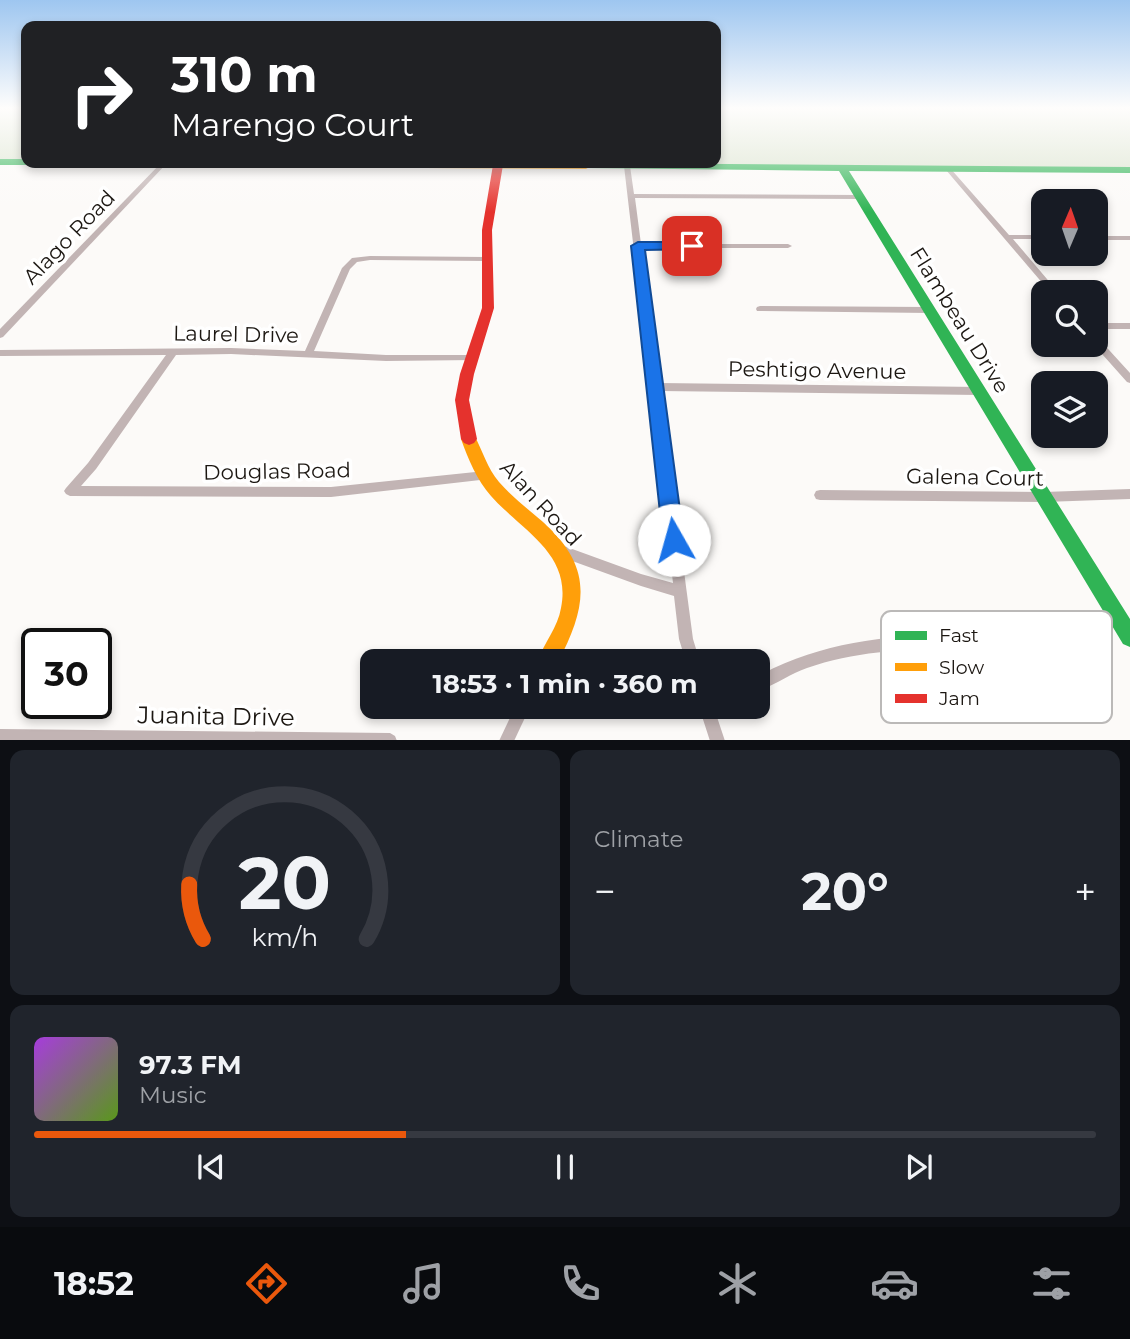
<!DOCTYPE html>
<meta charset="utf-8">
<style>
:root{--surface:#171b24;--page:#20242c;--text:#f1f3f6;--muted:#9ea1a6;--line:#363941;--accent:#ea580c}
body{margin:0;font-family:Montserrat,sans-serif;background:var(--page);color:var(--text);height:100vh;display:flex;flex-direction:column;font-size:26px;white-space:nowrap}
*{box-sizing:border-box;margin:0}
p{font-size:23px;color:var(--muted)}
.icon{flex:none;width:38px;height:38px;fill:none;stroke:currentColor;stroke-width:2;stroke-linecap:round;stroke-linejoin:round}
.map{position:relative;height:740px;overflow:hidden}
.side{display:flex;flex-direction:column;gap:10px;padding:10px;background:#0d0f14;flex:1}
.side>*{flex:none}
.guide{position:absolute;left:21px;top:21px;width:700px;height:147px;border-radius:14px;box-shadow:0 4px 10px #0003;background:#202124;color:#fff;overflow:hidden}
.needle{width:46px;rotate:2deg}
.tools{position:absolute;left:1031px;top:189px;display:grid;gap:14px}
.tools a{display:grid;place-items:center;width:77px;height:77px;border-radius:14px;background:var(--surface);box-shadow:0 4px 10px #0003;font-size:35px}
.speed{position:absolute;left:21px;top:628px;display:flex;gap:14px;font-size:35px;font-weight:700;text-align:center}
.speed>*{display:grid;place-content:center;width:91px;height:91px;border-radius:50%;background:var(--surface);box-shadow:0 4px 10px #0003;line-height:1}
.speed .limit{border:4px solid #111;border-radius:10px;background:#fff;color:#111}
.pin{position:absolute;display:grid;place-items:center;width:60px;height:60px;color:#fff;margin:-30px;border-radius:14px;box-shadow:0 4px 10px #0006}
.me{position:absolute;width:77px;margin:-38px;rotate:353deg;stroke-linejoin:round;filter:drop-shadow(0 0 5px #0008)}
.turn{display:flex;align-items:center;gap:24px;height:147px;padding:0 35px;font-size:32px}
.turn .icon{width:91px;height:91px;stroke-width:2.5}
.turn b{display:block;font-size:49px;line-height:60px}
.big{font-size:52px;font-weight:700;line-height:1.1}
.side .widget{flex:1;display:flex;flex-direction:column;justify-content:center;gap:10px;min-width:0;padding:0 24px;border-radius:14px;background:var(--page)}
.side .dial{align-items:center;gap:0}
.dial svg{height:182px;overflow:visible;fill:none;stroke:var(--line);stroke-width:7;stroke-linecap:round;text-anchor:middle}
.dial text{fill:var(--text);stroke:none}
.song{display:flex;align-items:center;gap:21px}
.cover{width:84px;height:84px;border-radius:10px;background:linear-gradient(135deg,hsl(280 70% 55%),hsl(90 70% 35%))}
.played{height:7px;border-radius:4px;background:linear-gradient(90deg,var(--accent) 35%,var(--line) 35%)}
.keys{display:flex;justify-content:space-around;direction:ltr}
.heat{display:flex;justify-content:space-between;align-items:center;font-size:38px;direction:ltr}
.side .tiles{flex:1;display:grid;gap:10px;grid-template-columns:1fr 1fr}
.widget:last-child{grid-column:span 2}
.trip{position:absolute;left:360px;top:649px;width:410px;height:70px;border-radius:14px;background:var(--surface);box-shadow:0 4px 10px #0003;font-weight:700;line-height:70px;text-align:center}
.dock{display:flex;height:112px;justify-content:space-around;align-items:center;background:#090b0e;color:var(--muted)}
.dock .icon{width:49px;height:49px}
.dock .active{color:var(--accent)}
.dock b{font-size:32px;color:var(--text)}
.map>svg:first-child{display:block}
.green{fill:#dbe4cf}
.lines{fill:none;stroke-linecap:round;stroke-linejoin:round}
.street{fill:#c2b4b4;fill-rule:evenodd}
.fast{fill:#30b455;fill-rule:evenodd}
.slow{fill:#ff9f0a;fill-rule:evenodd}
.jam{fill:#e5322d;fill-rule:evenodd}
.route{fill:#1a73e8;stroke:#114b97;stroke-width:2}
.labels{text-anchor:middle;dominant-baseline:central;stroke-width:7;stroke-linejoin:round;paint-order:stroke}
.street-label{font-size:21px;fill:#1c1712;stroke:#fff}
.near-street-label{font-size:24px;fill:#1c1712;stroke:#fff}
.key{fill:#fff;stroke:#bbb9b8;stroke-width:2}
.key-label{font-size:19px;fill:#1c1712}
</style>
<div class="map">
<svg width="1130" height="741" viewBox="0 0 1130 741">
<rect width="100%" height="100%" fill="#fcfaf8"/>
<g class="green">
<rect x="0" y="108" width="26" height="52"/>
<path d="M716 108H1130V168L274 163H716Z"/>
</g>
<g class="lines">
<g class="street">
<path d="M161 163H167L3 337 0 338V329Z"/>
<path d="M627 164 630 166 634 194 860 195 864 197 860 199 635 198 641 244H788L792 246 788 248H641L659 383 979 387 983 388 984 391 983 394 979 395 660 391 693 639 700 662H686L679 639 674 596 641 586 564 558 560 556 558 552 560 548 564 546 641 574 673 583 624 166Z"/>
<path d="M946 168H950L1009 235H1043V239H1013L1058 292H1050L946 170Z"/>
<rect x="1096" y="236" width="34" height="4"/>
<path d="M370 256 486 257 490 259 486 261 370 260 357 262 350 269 314 351 386 355H471L476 358 474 360 386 361 231 354 176 355 96 469 81 486 331 487 485 471 489 473 491 476 489 479 331 497 70 496 66 494 64 491 66 488 88 463 166 355 0 356V350L231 348 305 351 342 268 352 258Z"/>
<path d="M760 306 929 307 933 310 929 313 757 311 756 309 757 307Z"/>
<rect x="1096" y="323" width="34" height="6"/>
<path d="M1096 338 1099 339 1130 373V383L1127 382 1094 345H1096Z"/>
<path d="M1130 489V499L1044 502 820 500 816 499 814 495 816 491 820 490 1044 492Z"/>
<path d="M951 634 956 636 958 641 956 646 951 648C902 649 853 652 807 668 790 674 775 685 758 691V676C820 643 881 636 951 634Z"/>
<path d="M515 707H530L514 741H499Z"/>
<path d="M699 707H727L725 712 717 717 725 741H710Z"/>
<path d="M0 729 390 733 395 736 397 741H0Z"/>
</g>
<g class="fast">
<path d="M0 159H26V163H30L26 165H0Z"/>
<path d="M586 163 1130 167V173L849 171 1130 619V647L1123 644 839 171 583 168 581 166Z"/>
</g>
<g class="slow">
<path d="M108 163H586L591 166 586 169 113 166Z"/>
<path d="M469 433 474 435C483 451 487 468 499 482 512 497 528 509 543 522 594 568 587 606 558 662H537C544 643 558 627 561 608 572 553 522 531 491 496 477 480 468 459 461 439L464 435Z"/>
</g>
<path class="jam" d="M496 163 503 165 492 230 494 308 474 374 469 400 477 439 474 443 469 445 464 443 461 439 455 400 460 374 482 308V230L493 165Z"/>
</g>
<linearGradient id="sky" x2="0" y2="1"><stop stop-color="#9ec6f0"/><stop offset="0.51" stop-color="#fefdfc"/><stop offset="1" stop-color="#fefdfc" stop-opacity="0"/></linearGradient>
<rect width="1130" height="212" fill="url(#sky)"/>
<path class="route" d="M692 242 699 246 697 249 645 250 684 540 681 546 674 549 666 546 663 540 631 246 638 242Z"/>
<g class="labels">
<g class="street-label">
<text transform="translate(69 237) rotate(-46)">Alago Road</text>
<text transform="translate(960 320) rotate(58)">Flambeau Drive</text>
<text transform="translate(236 334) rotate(1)">Laurel Drive</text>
<text transform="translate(817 370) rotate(1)">Peshtigo Avenue</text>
<text transform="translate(277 471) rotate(-1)">Douglas Road</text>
<text transform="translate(975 477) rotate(1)">Galena Court</text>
<text transform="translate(541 503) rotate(47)">Alan Road</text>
</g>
<g class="near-street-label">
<text transform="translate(216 716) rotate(1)">Juanita Drive</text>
</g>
</g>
<rect x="881" y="611" width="231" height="112" rx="10" class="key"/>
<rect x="895" y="631" width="32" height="9" fill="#30b455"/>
<rect x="895" y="663" width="32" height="8" fill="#ff9f0a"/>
<rect x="895" y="694" width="32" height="9" fill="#e5322d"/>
<g class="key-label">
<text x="939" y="642">Fast</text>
<text x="939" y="674">Slow</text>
<text x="939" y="705">Jam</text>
</g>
</svg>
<div class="tools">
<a><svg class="needle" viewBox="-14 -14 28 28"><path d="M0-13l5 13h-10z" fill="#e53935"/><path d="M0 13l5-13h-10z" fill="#9ea1a6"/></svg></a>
<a><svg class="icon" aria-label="search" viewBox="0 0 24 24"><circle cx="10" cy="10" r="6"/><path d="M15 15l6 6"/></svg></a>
<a><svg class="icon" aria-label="layers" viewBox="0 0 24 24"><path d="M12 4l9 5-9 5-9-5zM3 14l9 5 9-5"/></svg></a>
</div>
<div class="speed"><div class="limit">30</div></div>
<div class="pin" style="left:692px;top:246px;background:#d93025"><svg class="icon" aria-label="arrive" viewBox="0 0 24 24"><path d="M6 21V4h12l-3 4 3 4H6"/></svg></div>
<svg class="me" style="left:674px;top:540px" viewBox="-20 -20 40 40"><circle r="19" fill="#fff"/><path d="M0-13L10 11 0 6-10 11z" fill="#1a73e8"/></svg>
<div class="trip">18:53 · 1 min · 360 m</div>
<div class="guide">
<div class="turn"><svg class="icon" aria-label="right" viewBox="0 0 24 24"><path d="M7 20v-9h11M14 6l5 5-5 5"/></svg><div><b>310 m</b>Marengo Court</div></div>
</div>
</div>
<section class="side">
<div class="tiles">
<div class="widget dial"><svg viewBox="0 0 100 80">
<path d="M14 69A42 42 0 1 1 86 69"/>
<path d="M14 69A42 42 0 0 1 8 45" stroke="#ea580c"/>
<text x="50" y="56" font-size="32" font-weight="700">20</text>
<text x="50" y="72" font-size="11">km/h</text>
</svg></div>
<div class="widget"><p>Climate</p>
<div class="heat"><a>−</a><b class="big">20°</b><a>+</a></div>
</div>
<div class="widget">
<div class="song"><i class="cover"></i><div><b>97.3 FM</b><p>Music</p></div></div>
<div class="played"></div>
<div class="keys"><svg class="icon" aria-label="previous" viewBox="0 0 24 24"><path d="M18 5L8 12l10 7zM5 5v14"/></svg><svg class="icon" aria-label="pause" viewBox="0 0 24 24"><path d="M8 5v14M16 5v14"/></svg><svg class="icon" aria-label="next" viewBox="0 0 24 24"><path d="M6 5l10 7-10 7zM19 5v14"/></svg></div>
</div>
</div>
</section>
<nav class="dock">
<b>18:52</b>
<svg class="icon active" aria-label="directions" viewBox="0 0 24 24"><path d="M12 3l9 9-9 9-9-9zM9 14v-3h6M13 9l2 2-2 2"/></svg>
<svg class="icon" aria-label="music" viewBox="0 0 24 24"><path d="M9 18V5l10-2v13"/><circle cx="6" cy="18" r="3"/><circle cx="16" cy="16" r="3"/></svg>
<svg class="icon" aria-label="phone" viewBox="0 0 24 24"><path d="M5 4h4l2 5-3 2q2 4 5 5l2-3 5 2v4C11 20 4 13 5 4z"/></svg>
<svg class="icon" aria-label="climate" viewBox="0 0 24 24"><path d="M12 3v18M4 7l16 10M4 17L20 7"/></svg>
<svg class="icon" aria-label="car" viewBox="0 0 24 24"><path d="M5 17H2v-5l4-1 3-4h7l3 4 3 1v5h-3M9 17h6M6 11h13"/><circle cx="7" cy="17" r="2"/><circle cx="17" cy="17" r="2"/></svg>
<svg class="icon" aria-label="filters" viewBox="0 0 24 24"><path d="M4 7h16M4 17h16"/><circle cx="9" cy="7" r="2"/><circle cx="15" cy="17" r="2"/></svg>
</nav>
